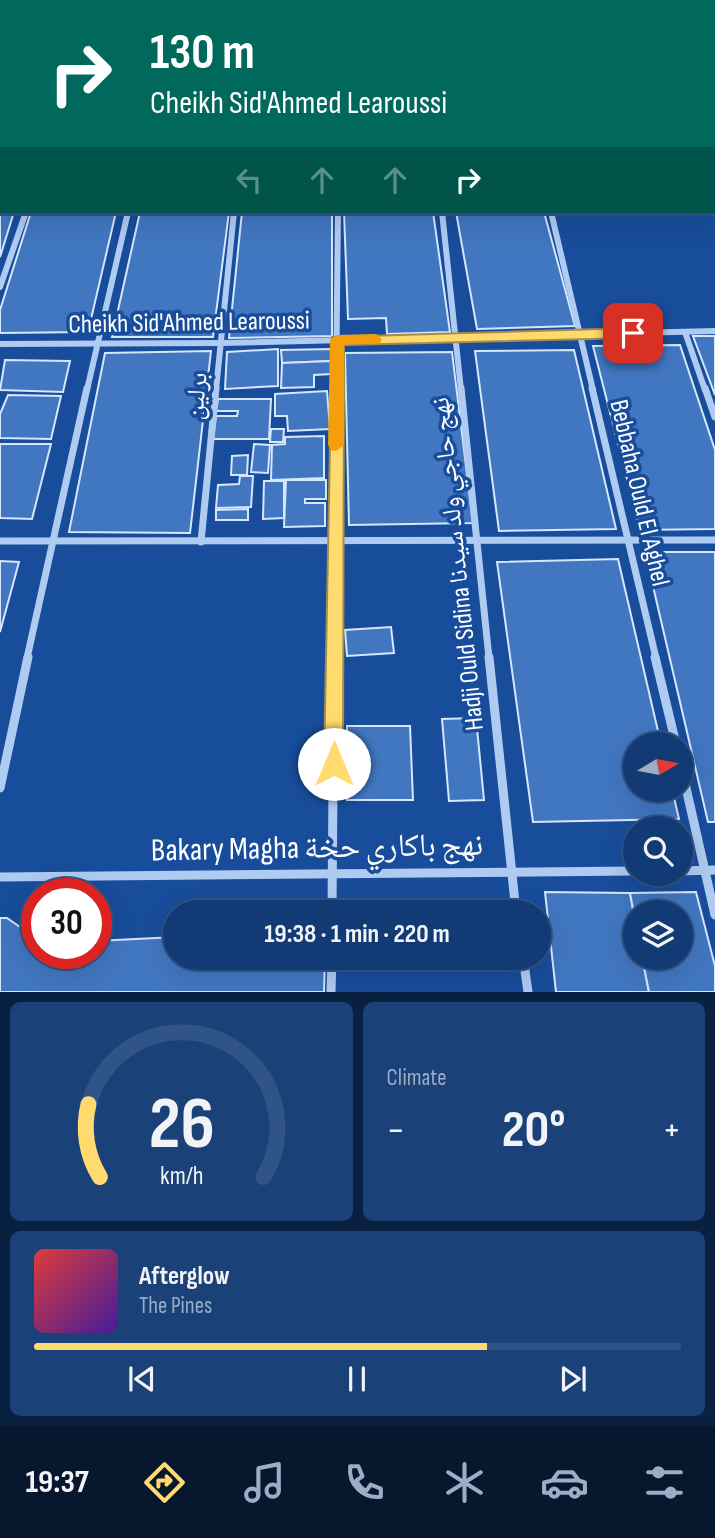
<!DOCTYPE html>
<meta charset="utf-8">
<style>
:root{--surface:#123a74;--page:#1b4179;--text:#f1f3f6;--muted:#9cadc5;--line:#315486;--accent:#ffda6f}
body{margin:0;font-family:"Sofia Sans Condensed","Noto Naskh Arabic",sans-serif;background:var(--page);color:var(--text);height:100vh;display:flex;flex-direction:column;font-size:26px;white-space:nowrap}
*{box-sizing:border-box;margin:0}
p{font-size:23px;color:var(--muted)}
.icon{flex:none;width:38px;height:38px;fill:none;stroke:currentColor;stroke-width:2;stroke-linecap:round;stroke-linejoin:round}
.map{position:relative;height:992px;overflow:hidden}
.panel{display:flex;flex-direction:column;gap:10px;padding:10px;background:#0a2040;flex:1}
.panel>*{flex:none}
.hud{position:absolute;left:0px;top:0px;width:716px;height:214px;box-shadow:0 7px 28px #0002,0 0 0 2px var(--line);background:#00695c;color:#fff;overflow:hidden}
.needle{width:46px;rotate:80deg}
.tools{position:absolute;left:623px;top:732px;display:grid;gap:14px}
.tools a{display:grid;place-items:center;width:70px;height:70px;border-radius:50%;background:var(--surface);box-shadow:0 7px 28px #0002,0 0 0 2px var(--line);font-size:35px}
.speed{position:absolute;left:21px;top:878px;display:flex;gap:14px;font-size:35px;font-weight:700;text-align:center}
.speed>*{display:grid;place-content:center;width:91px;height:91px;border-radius:50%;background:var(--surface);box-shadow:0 7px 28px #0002,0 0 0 2px var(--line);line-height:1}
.speed .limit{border:10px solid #d22;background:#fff;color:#111}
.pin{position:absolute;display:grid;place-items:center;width:60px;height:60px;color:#fff;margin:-30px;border-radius:14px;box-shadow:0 4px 10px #0006}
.me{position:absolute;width:77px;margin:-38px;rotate:0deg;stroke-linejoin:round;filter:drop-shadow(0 0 5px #0008)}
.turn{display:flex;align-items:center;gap:24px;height:147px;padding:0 35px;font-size:32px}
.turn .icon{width:91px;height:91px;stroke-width:2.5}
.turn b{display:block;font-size:49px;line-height:60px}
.lanes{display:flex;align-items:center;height:66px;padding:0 35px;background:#0003;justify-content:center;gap:35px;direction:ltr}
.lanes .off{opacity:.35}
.big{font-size:52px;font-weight:700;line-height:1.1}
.panel .widget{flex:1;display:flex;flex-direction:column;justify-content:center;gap:10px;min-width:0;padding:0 24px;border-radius:10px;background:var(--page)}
.panel .dial{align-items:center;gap:0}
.dial svg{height:182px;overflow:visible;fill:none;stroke:var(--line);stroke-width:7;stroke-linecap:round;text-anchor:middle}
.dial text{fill:var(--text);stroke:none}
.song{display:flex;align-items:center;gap:21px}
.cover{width:84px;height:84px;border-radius:10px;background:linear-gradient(135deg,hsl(0 70% 55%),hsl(260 70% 35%))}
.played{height:7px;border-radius:4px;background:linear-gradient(90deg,var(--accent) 70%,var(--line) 70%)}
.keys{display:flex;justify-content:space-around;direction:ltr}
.heat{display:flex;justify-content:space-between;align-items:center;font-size:38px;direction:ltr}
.panel .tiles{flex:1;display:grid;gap:10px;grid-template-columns:1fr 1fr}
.widget:last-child{grid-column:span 2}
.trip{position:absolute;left:163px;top:900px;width:388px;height:70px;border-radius:35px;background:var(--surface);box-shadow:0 7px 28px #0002,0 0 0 2px var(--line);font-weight:700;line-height:70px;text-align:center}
.tab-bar{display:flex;height:112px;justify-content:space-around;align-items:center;background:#07172e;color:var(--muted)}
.tab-bar .icon{width:49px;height:49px}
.tab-bar .active{color:var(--accent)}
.tab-bar b{font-size:32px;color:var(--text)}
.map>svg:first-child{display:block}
.building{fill:#4177c1;stroke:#d6e6fc;stroke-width:2}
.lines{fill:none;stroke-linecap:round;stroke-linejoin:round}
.minor-far3{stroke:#afcbf2;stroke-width:4.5}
.minor-far2{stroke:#afcbf2;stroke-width:6}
.minor-far1{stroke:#afcbf2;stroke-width:7}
.minor{stroke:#afcbf2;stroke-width:9}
.tertiary{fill:#afcbf2;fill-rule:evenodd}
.route{fill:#ffda6f;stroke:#a68e48;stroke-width:2}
.slow{fill:#f59e0b}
.labels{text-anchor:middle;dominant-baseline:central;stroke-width:7;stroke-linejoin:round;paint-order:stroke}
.street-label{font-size:26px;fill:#fff;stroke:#184d9b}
.near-street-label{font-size:32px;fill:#fff;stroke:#184d9b}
</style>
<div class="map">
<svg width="715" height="992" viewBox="0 0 715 992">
<rect width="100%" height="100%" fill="#184d9b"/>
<g class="building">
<path d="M0 207 2 212H14L0 257Z"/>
<path d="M31 212H116L88 332 0 333V310Z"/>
<path d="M140 212H229L213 337H112Z"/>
<path d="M242 212H332V336L229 338Z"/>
<path d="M344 212H433L450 332 387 334 386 318 348 319Z"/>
<path d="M456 212H544L575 326 477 329Z"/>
<path d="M693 336H715V395Z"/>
<path d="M680 345 715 450V529L640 530 593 346Z"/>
<path d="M278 349V386L225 389 227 352Z"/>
<path d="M331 349V361L282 363 281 350Z"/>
<path d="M574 350 616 529 499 531 475 351Z"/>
<path d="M211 351 190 533 69 532 105 353Z"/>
<path d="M452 352 473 523 349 525 345 353Z"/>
<path d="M5 360 70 361 63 392 0 390Z"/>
<path d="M331 361 332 374 314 375V387L281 388 282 363Z"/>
<path d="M327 391 330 429 288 431 287 416H275V394Z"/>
<path d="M8 395 61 396 51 439 0 438V414Z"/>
<path d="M218 399H271L269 439H213L216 416H237L238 411H216Z"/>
<path d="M271 429H284L283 442H270Z"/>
<path d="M324 436V478L271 480 272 445 285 444V437Z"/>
<path d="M0 444H51L32 519 0 518Z"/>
<path d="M254 444 270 445 268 473 251 472Z"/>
<path d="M248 455 247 475H231L232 456Z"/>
<path d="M240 476H253L251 507 216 508 218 485 239 484Z"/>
<path d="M286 480H326V499H305V503H325V526L284 527Z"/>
<path d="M264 481H284V518L263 519Z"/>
<path d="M248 509V520H216V510Z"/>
<path d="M645 552H715V822H708Z"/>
<path d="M618 559 661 744H635V789H672L679 819 533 822 497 562Z"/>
<path d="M0 561 19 562 0 632Z"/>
<path d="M391 627 394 653 347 656 345 630Z"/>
<path d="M476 718 484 800 449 801 442 719Z"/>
<path d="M347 726H410L413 800H347Z"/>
<path d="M545 892 630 893 635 920V957H642L649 992H556Z"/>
<path d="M696 892 715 966V992H649L642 957H681V912H635V920L630 893Z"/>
<path d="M0 918H7L37 939V954H96V941L175 937V957H325L324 992H0Z"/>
</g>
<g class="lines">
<g class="minor-far3">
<path d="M143 0H193"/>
<path d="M482 0H518"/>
</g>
<g class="minor-far2">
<path d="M442 212 461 390"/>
<path d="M551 212 593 390"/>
<path d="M0 287 26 212"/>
<path d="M685 332 705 390"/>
<path d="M0 344 221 343 715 331"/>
<path d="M87 390 128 212"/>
<path d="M216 390 234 212"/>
<path d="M336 390 338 212"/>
</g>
<g class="minor-far1">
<path d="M461 388 489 658"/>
<path d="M592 388 656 658"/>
<path d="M705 388 715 417"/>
<path d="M0 541 715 540"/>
<path d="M201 542 216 388"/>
<path d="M27 658 87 388"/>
<path d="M334 658 336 388"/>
</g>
<g class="minor">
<path d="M489 657 516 912"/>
<path d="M655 657 676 744"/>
<path d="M681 766 715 915"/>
<path d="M0 788 28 657"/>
<path d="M681 871 715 870"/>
<path d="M0 877 635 871"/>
<path d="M332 912 334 657"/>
<path d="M523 957 528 992"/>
<path d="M331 992 332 957"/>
</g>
<g class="tertiary">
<rect x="0" y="153" width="2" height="6"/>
<rect x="714" y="153" width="1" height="6"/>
</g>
</g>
<path class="route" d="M633 328 640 333 633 338 344 345 343 764 340 770 334 773 327 770 324 764 332 337Z"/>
<path class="slow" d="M376 334 382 339 380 343 344 345V445L336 451 331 450 328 445 330 340 337 335Z"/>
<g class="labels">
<g class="street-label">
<text transform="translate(189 323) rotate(-1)">Cheikh Sid'Ahmed Learoussi</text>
<text transform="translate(197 396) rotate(-84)">برلين</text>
<text transform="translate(639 493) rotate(77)">Bebbaha Ould El Aghel</text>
<text transform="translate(458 564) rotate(-96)">Hadji Ould Sidina نهج حاجي ولد سيدنا</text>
</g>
<g class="near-street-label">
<text transform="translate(317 848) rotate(-1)">Bakary Magha نهج باكاري حخة</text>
</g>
</g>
</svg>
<div class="tools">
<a><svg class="needle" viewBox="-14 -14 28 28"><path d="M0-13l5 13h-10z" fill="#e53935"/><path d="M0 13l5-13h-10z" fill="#9cadc5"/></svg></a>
<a><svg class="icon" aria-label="search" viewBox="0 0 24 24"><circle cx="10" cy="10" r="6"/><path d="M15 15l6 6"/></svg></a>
<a><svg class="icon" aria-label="layers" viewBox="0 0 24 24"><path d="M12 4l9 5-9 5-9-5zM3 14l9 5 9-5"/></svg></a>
</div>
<div class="speed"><div class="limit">30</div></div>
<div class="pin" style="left:633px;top:333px;background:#d93025"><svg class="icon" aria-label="arrive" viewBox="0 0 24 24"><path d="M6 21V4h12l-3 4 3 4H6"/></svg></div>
<svg class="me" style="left:334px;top:764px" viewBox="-20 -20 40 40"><circle r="19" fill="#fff"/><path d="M0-13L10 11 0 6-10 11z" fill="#ffda6f"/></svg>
<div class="trip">19:38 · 1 min · 220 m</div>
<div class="hud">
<div class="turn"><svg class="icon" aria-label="right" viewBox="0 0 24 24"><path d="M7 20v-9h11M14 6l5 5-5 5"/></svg><div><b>130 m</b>Cheikh Sid'Ahmed Learoussi</div></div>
<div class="lanes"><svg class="icon off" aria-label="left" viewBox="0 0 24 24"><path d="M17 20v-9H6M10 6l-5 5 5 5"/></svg><svg class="icon off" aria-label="ahead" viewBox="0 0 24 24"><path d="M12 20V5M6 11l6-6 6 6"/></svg><svg class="icon off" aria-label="ahead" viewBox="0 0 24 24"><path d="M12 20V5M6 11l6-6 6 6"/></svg><svg class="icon" aria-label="right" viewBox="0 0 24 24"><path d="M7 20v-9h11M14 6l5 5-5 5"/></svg></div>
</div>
</div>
<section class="panel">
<div class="tiles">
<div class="widget dial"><svg viewBox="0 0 100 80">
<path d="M14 69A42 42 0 1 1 86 69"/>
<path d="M14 69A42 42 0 0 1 9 37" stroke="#ffda6f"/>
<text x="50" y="56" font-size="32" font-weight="700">26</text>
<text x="50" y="72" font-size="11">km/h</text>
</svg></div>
<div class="widget"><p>Climate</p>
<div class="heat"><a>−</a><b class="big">20°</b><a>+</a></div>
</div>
<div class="widget">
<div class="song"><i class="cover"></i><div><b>Afterglow</b><p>The Pines</p></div></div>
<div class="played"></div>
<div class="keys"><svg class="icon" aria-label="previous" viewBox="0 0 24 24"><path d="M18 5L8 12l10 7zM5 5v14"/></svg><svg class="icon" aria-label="pause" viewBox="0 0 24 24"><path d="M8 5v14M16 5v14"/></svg><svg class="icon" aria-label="next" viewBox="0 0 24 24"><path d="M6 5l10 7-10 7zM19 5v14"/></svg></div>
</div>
</div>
</section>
<nav class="tab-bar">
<b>19:37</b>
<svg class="icon active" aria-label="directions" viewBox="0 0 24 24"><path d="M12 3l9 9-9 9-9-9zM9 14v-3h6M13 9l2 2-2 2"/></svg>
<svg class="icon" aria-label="music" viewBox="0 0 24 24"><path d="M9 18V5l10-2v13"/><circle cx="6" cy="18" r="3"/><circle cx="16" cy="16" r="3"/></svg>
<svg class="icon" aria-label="phone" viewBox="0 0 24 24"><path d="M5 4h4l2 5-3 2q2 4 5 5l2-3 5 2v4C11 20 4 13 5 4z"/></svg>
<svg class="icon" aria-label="climate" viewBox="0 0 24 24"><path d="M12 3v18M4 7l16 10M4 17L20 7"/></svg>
<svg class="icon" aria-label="car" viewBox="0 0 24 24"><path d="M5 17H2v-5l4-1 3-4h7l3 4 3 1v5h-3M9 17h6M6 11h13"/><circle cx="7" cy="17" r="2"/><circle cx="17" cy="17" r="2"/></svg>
<svg class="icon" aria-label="filters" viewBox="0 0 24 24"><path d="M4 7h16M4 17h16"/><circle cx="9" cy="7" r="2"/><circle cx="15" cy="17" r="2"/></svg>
</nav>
